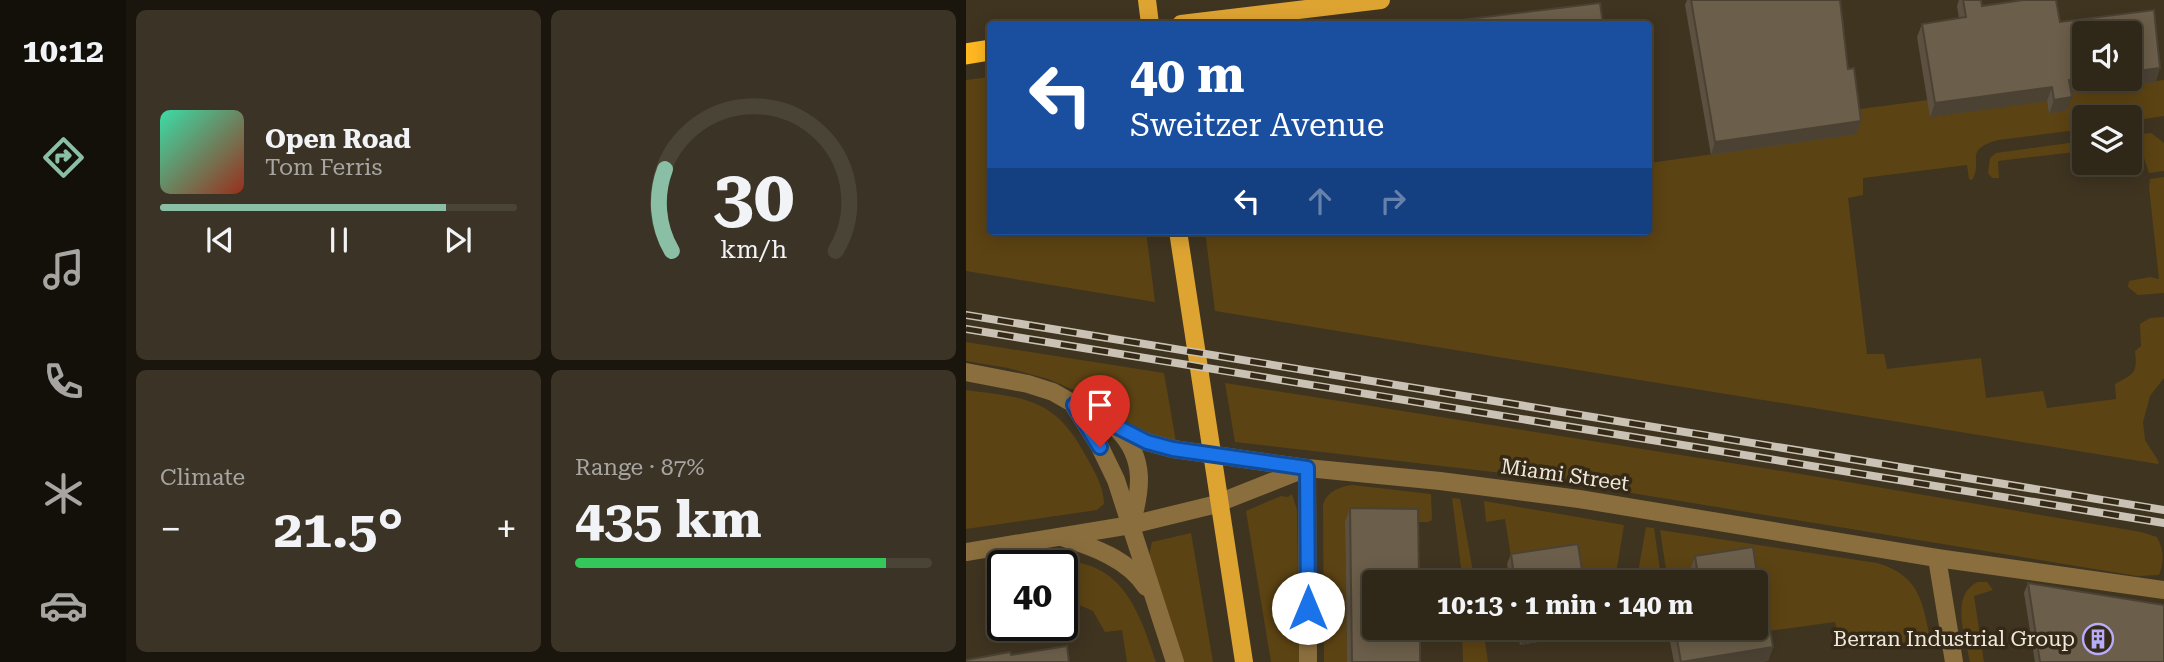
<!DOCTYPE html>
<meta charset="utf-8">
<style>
:root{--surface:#2f2718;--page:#3b3325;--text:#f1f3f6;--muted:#a7a5a2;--line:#4a4437;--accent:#8abfa5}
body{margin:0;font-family:"Roboto Serif",serif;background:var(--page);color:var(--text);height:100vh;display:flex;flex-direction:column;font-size:26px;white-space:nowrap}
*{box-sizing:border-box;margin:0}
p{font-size:23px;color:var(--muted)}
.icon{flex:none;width:38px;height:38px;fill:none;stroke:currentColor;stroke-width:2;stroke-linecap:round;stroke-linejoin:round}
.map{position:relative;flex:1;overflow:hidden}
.details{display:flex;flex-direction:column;gap:10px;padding:10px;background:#1a150d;width:840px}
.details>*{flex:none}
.banner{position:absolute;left:21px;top:21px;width:665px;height:214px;border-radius:7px;box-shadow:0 4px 18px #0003,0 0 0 2px var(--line);background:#1a4fa0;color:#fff;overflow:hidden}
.fabs{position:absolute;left:1106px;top:21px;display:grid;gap:14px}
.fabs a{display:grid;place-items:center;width:70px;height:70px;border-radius:7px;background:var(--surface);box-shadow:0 4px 18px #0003,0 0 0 2px var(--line);font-size:35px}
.speed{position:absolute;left:21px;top:550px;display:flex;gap:14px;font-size:35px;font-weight:700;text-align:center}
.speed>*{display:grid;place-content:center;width:91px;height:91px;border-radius:50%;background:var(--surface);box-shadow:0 4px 18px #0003,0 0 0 2px var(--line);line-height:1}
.speed .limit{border:4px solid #111;border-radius:10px;background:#fff;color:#111}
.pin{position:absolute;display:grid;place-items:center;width:60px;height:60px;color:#fff;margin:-72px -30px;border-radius:50% 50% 50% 0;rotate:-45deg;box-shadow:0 0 7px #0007}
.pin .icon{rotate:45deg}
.me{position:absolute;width:77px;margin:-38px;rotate:0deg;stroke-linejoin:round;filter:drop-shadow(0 0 5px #0008)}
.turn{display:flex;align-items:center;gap:24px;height:147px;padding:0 28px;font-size:32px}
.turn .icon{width:91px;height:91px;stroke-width:2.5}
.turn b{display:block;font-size:49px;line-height:60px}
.lanes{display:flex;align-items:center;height:66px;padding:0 28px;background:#0003;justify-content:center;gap:35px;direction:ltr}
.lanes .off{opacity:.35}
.big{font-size:52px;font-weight:700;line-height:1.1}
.details .card{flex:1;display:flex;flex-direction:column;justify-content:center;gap:10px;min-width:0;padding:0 24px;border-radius:10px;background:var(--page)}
.details .dial{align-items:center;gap:0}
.dial svg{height:182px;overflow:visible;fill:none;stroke:var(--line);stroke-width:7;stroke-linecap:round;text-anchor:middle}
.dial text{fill:var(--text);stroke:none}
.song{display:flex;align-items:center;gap:21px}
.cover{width:84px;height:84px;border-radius:10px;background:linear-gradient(135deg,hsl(160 70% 55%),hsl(10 70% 35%))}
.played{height:7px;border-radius:4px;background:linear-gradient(90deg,var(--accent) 80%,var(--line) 80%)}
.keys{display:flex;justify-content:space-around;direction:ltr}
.heat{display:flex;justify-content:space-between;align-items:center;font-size:38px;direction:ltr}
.charge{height:10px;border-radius:5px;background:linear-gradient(90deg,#34c759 87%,var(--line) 0)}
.details .tiles{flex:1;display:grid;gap:10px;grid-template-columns:repeat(2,1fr)}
.trip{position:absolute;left:396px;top:570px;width:406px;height:70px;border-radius:7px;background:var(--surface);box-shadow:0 4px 18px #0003,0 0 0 2px var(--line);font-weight:700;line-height:70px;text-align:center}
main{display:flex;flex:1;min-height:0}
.tabs{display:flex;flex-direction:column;width:126px;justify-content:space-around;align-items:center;background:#13100a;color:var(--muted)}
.tabs .icon{width:49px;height:49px}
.tabs .current{color:var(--accent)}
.tabs b{font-size:32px;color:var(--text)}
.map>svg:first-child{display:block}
.green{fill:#5c4313}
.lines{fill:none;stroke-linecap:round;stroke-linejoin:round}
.minor{stroke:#8a6e3e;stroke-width:18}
.major{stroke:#dea432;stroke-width:18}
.highway{stroke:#ffb821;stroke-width:21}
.rail-casing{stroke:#cac2b4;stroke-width:8}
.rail{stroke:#352a17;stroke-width:5;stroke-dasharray:16;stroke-linecap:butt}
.wall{fill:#5c5140}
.shaded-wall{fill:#4b4234}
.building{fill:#6b5e4a;stroke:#4b4234;stroke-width:2}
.route-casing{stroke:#114b97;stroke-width:18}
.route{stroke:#1a73e8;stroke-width:12}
.labels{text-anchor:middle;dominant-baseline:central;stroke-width:7;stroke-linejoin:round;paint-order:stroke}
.street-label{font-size:21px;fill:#efe8dc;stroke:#352a17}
.poi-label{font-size:21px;fill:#efe8dc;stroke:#352a17;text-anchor:end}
</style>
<main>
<nav class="tabs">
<b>10:12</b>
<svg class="icon current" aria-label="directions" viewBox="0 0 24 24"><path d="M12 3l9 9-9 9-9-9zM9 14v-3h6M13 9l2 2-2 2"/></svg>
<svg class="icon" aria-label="music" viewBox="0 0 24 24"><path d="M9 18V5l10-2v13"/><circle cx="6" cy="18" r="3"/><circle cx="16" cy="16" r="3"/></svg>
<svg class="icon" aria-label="phone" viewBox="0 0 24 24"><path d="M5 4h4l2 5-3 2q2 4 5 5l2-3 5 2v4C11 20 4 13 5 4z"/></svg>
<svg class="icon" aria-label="climate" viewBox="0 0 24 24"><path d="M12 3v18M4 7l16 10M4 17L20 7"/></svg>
<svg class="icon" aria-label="car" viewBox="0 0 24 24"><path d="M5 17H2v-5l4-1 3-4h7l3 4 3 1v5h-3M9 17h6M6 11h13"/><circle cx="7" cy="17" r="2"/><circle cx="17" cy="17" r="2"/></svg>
</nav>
<section class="details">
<div class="tiles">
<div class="card">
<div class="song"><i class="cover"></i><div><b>Open Road</b><p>Tom Ferris</p></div></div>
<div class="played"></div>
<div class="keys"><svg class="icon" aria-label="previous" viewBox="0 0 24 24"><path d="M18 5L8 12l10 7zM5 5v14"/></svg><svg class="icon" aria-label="pause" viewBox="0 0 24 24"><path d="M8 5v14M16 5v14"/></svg><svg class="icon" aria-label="next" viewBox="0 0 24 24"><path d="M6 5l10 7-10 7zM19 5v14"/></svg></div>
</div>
<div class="card dial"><svg viewBox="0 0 100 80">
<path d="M14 69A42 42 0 1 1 86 69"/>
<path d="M14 69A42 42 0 0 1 11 33" stroke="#8abfa5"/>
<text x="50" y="56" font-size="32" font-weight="700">30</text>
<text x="50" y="72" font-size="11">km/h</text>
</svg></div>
<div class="card"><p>Climate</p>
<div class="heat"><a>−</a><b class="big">21.5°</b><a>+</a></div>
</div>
<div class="card"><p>Range · 87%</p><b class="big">435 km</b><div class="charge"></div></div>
</div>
</section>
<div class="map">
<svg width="1198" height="662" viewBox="0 0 1198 662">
<rect width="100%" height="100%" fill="#3f3420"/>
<g class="green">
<path d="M24 77V231H180L189 302 0 271V80Z"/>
<path d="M1198 80V116L1164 121V117H1118V129L1032 140C996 150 1018 161 1006 180L1003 179 1001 165 897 178V195L882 198 901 354H918L921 369 1015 358 1020 398 1077 391 1081 408 1150 399 1149 384C1166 374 1172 375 1169 351L1175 346 1174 324 1184 318 1198 317V378L1184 396 1177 422 1179 440 1193 462 1192 464 249 311 239 231H682L683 163 890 134 887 110 962 100 965 117 1081 101 1083 113 1098 94Z"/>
<path d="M1185 133 1198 143V171L1183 173 1178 158 1164 162V135Z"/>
<path d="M1118 141V151L1032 161 1033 178H1026L1022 173 1024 158 1030 153Z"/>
<path d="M1198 177V293L1172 295 1162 287 1163 281 1184 277 1193 279 1183 187 1184 179Z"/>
<path d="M0 342 198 373 210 442 163 427 108 390 82 379 42 368 0 361Z"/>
<path d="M259 383 829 473 1175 532 1191 537C1198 550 1198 562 1193 575L1171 576 562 476 269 442Z"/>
<path d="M0 390C62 398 90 399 121 458 129 472 138 488 138 504L131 510 0 529Z"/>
<path d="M386 485 465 494 466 520 462 522H379L381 662H358L357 504C362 491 373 487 386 485Z"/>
<path d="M326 494 331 510 333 662H305L280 511 315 496 322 497Z"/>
<path d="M486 498 494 499 509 583H497Z"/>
<path d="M518 501 658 525 650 574 647 576 633 579 634 583H613L546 563 539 519 520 522Z"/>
<path d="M680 527 688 528 694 570 676 573 673 567Z"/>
<path d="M694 530 911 563C955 576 957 603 965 644L875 645 869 622 802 631 789 583H702Z"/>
<path d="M225 533 247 662H218L183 556 186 542Z"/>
<path d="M79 561C153 555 171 604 190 662H161L156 630 139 632 127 611 102 600 100 584H96V565H50Z"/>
<path d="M1012 582H1021L1027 590 1008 596 1018 662H1004C1000 637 983 595 1012 582Z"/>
<path d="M496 628H517L522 662H497Z"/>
</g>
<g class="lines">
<g class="minor">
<path d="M0 372 62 384 87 392 150 428 181 442 207 449 341 468 342 662"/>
<path d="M108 406 134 447 150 480 209 662"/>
<path d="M153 431C180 459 175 491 165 525"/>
<path d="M98 538C128 547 163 560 180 587"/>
<path d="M0 552 165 525 247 505 341 468 474 481 613 499 971 558 1198 590"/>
<path d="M971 558 988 662"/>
</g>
<g class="major">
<path d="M181 0 184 24"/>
<path d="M215 24 415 0"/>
<path d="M212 231 278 662"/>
</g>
<path class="highway" d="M0 54 24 50"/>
<g class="rail-casing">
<g id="rail">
<path d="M0 315 1198 510"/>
<path d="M0 329 1198 523"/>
</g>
</g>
<use href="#rail" class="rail"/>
</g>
<g class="wall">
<path d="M721 0H875L874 2 882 69 895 121 890 134 745 155 719 5Z"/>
<path d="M993 0H1015L1016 6 1094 22 1190 82 1105 93 1101 110 1083 114 1081 101 964 117 951 37 956 24 993 18 991 6Z"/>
<path d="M384 508 454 662H381L379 522Z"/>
<path d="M787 547 791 574 795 573 807 647 802 661 792 662H708L703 637 706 628H789V583H713L717 572 724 570 729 556Z"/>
<path d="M545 554 618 583H544L541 564Z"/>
<path d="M1062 583 1198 662H1069L1058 593Z"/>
<path d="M551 628H623L620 634 554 645Z"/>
</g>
<g class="shaded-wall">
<path d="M1194 68 1190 82 1098 94 1103 80 1118 79H1164V72Z"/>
<path d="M1086 87 1081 101 964 117 969 103Z"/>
<path d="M1106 97 1101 110 1083 114 1088 100Z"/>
<path d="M895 121 890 134 745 155 749 142Z"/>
<path d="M595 628H623L620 634 554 645 558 634Z"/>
<path d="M807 647 802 661 792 662H715Z"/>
</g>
<g class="building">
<path d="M725 0H874L882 69 888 68 895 121 749 142Z"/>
<path d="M997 0H1015L1016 6 1057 0H1090L1094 22 1188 10 1194 68 1164 72V33H1118V78L1103 80 1106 97 1088 100 1086 87 969 103 956 24 1000 17Z"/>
<path d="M634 3 637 24H462Z"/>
<path d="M384 508 452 509 453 583H408V628H454V662H386Z"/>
<path d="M612 544 618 583H549L545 554Z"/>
<path d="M787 547 791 574 795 573 807 647 715 662 709 628H789V583H718L717 572 731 569 729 556Z"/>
<path d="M1062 583 1198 605V662H1074Z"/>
<path d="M557 628H595L558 634Z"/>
<path d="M101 646 103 662H0V660L44 652 45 655Z"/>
</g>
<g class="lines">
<g class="route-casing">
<path id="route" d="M134 447 108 405 181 442 207 449 341 468 342 608"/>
</g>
<use href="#route" class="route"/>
</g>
<defs>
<g id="building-ring" transform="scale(1.575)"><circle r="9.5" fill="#352a17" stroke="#b6acf8" stroke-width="1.5"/><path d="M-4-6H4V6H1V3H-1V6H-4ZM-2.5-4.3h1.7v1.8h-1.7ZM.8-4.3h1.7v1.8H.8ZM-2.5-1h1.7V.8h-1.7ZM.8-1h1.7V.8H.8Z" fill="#b6acf8"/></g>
</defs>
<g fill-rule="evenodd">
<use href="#building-ring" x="1132" y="639"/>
</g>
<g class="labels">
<g class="street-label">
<text transform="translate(599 475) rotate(8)">Miami Street</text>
</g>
<g class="poi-label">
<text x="1109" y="639">Berran Industrial Group</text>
</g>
</g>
</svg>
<div class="fabs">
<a><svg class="icon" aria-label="sound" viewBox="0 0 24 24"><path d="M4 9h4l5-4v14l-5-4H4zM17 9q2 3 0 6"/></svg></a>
<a><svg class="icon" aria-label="layers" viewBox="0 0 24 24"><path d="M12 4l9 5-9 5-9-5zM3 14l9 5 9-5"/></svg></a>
</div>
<div class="speed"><div class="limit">40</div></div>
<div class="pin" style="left:134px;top:447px;background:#d93025"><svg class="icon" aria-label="arrive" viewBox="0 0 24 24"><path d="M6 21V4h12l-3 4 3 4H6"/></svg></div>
<svg class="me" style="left:342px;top:608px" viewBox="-20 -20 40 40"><circle r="19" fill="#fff"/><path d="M0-13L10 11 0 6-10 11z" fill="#1a73e8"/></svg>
<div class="trip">10:13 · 1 min · 140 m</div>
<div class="banner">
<div class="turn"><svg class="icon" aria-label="left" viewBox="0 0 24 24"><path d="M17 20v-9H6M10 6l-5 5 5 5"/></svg><div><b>40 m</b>Sweitzer Avenue</div></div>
<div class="lanes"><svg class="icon" aria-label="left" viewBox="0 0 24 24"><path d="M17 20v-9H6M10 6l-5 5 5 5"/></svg><svg class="icon off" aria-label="ahead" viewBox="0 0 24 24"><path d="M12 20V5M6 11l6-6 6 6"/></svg><svg class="icon off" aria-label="right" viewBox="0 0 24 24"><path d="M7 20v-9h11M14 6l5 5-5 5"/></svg></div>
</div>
</div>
</main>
